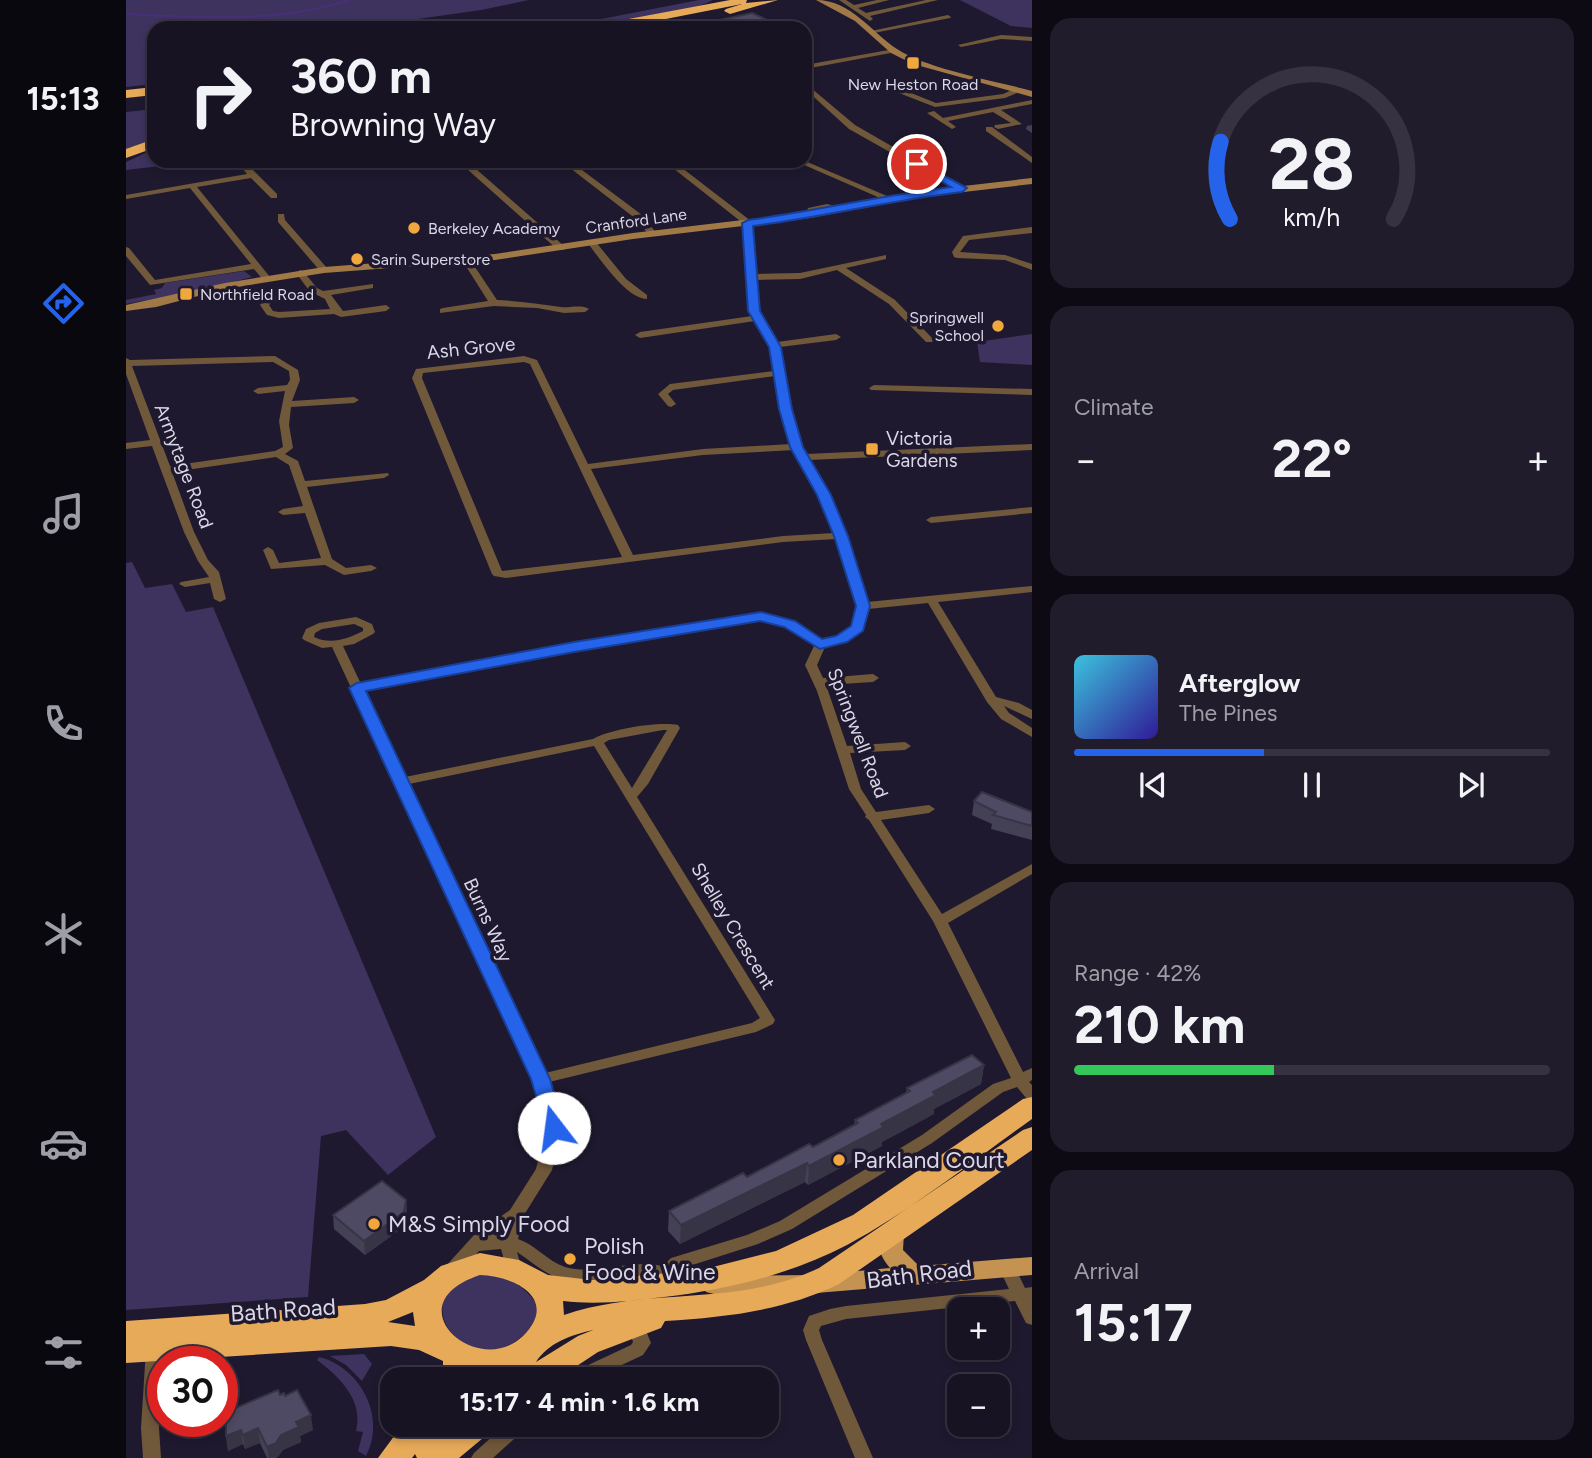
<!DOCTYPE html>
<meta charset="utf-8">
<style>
:root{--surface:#171323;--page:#201c2b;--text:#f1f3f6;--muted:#9e9ea6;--line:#363241;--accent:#2563eb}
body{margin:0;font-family:Figtree,sans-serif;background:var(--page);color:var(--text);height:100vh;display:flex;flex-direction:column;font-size:26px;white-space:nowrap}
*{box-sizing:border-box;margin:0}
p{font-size:23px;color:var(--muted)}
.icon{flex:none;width:38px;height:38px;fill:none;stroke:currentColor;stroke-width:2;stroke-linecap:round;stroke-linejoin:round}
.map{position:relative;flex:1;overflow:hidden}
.side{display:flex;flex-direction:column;gap:18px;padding:18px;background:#0d0a13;width:560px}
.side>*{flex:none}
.hud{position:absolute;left:21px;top:21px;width:665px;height:147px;border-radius:21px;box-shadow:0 4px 10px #0003,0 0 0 2px var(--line);background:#171323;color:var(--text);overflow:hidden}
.controls{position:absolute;left:821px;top:1297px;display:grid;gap:14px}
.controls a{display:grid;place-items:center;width:63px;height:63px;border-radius:14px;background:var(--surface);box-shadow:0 4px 10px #0003,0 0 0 2px var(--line);font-size:35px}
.speed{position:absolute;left:21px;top:1346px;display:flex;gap:14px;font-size:35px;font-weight:700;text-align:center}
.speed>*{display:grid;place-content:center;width:91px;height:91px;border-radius:50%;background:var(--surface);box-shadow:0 4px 10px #0003,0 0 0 2px var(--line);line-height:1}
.speed .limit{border:10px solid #d22;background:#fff;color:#111}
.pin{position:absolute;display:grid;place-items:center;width:60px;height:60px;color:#fff;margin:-30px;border:4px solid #fff;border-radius:50%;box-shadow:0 2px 7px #0007}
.me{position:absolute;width:77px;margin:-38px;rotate:345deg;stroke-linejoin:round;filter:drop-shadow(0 0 5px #0008)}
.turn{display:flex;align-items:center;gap:24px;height:147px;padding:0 28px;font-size:32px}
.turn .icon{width:91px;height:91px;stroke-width:2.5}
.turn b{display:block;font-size:49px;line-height:60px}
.big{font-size:52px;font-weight:700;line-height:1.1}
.side .card{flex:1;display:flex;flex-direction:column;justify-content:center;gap:10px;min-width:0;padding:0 24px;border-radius:21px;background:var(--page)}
.side .dial{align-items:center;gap:0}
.dial svg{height:182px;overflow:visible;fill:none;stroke:var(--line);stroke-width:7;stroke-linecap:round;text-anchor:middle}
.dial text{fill:var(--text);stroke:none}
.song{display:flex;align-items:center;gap:21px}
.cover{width:84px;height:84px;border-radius:10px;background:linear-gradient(135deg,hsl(190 70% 55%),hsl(250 70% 35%))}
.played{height:7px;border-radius:4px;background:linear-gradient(90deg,var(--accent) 40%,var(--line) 40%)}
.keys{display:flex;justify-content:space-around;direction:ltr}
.heat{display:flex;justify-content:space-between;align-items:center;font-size:38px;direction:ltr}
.charge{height:10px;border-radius:5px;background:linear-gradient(90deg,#34c759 42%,var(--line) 0)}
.trip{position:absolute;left:254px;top:1367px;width:399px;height:70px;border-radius:21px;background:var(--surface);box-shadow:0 4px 10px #0003,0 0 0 2px var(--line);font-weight:700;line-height:70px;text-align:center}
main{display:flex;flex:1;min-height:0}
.dock{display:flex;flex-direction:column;width:126px;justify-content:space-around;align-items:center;background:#09080e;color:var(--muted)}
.dock .icon{width:49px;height:49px}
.dock .selected{color:var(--accent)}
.dock b{font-size:32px;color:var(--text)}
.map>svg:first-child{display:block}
.green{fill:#3e325f}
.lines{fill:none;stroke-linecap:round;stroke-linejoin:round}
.stream{stroke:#47307a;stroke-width:2}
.street{fill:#70583a;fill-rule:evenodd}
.secondary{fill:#a07947;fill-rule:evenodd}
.primary{fill:#c59351;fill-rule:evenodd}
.highway{fill:#e7aa59;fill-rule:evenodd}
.wall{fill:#444055}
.shaded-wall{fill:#373445}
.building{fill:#4f4a63;stroke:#373445;stroke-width:2}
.route{fill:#2563eb;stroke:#184099;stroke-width:2}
.poi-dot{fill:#f0a73e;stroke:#1f192f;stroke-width:2.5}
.labels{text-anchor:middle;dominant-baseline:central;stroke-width:7;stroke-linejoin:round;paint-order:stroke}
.far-poi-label{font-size:16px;fill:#dad7e6;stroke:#1f192f;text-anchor:start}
.far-street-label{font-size:16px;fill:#dad7e6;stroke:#1f192f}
.street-label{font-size:19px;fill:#dad7e6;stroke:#1f192f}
.poi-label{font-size:19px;fill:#dad7e6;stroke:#1f192f;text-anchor:start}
.near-poi-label{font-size:23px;fill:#dad7e6;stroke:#1f192f;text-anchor:start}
.near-street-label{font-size:23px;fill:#dad7e6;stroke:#1f192f}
</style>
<main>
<nav class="dock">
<b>15:13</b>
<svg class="icon selected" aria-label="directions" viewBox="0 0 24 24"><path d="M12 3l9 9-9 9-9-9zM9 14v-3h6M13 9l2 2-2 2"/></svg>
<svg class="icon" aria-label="music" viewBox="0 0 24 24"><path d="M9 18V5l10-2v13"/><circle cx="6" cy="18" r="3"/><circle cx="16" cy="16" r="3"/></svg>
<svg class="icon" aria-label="phone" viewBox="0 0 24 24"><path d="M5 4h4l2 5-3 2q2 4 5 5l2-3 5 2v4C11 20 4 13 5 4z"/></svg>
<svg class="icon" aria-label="climate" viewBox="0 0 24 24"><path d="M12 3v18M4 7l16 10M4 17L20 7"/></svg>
<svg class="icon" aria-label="car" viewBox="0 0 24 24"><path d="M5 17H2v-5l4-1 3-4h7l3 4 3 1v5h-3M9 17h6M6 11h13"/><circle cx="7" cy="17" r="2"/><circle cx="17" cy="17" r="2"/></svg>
<svg class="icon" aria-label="filters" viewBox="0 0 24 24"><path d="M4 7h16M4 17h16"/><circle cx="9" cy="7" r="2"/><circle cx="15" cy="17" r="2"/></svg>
</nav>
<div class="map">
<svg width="906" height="1458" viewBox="0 0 906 1458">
<rect width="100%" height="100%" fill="#1f192f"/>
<g class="green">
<path d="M0 0H403L355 10 229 28H28V84L0 87Z"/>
<path d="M573 0H587C572 8 555 10 539 13 502 20 466 28 429 28Z"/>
<path d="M834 0H906V28L885 26Z"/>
<path d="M28 109V141L0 151V112Z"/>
<path d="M28 149V161H79L0 170V162Z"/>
<path d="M118 271 126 277 67 292 0 304V300L30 294 28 290 36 288 39 283Z"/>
<path d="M906 334V365L854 362 851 342Z"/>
<path d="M6 562 19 588 46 584 60 612 87 607 310 1137 262 1175 220 1130 195 1136 182 1297 0 1310V563Z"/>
<path d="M360 1274C390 1278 401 1289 418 1314 406 1327 395 1341 377 1348 326 1367 279 1285 360 1274Z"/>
<path d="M238 1354 246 1364 236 1381 220 1365 204 1356Z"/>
<path d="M193 1357C234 1367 261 1417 240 1456L232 1451 237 1432 230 1431C238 1401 214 1377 191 1360Z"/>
</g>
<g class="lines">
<path class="stream" d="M0 14C76 17 150 24 223 0"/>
<g class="street">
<path d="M713 0H720L728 5 751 0H763L732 8 740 13 800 0H812L744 16 747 19 744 21Z"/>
<path d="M822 15 825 17 824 18 748 33 745 31Z"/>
<path d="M875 35 906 37V41L875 39 835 47 832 45Z"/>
<path d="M768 49 771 51 770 52 679 69V65Z"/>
<path d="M679 83 729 125 840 189 833 191 723 129 679 89Z"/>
<path d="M888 89H891V93L879 98 809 107 773 93 780 91 810 103 877 94Z"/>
<path d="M906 100V104L875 110 896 124 872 129 868 127 869 125 885 123 867 112 822 121 830 127 826 129 801 113 808 111 817 118Z"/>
<path d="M860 127H866L906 157V163L860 131Z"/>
<path d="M332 161H341L438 246V250H432Z"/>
<path d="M435 161H444L516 215 531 234 530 236H524L510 219Z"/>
<path d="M538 161H547L625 221 630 274 674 273 760 255V259L720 268 769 300 808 340 806 342H800L763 304 711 270 674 279 630 280 633 311 651 342 710 334 715 337 710 340 654 347 665 409 680 454 906 444V450L683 460C710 506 725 551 741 602L906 586V592L812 602 870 697 893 703 906 710V719L878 706 883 713 906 728V737L875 719 861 702 802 603 742 609C735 639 727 640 699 647L691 665 697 678 747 674 753 678 747 682 700 685 721 746 779 742 785 746 779 750 724 753 735 789 750 812 803 805 809 809 803 813 755 820 816 914 906 864V874L822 923 897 1072 906 1068V1080L903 1082 906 1085V1100L901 1099 891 1087 877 1092 806 1143 666 1229 632 1244 557 1268 553 1272 554 1275 552 1280C542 1283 531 1277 520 1277 488 1275 454 1290 423 1274 412 1268 402 1259 391 1252L396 1269 394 1274 388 1275 382 1274 375 1249 353 1251C344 1261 335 1280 320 1276L318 1271 320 1266 348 1235 384 1210 410 1169 420 1128 408 1079 206 647 196 648 178 640 176 638 180 629 193 623 230 617 246 624 249 632 247 634 228 644 217 646 235 684 448 644 635 614 668 622 696 641 712 637 727 626 731 606 711 539 657 542 380 578 368 576 366 574 286 378 290 369 398 356 411 360 462 464 577 449 665 444 655 409 649 376 547 390 542 394 550 404 545 407 542 406 532 394 544 384 648 371 644 347 629 321 514 338 509 335 514 332 626 316 623 311 618 224ZM398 362 404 364 496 557 376 571 296 378 297 373ZM668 450 693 495 708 533 657 536 507 555 465 469 577 455ZM635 620 660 626 688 646 679 665 691 691 723 789 740 815 739 817 743 820 807 921 885 1078 867 1084 796 1135 654 1221 621 1235 545 1258 537 1266C505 1258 471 1276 439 1267 421 1261 410 1245 392 1239L398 1215 426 1170 436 1128 423 1082 630 1032 647 1024 649 1020 511 797 522 784 554 728 552 725C533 721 484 729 467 739L279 777 238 690 448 650ZM228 624 237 628V631C221 639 205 645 188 637L189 633 196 629ZM537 730H541L506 788 478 743 483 740ZM468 746 634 1018 626 1023 419 1073 283 784Z"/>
<path d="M669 161H679L768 199 761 201Z"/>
<path d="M127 162 134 164 126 169 151 194V198H145L125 178 71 187 144 277V281H138L128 269 24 285 0 256V247L3 248 29 280 125 264 64 188 0 199V195L121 174 117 169Z"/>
<path d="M701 204 721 209 717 211 701 208 689 212 687 217 680 215 682 208Z"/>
<path d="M152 214H158L159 220 201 268V272H195L152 222Z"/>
<path d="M906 227V233L843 240 834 252 879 255 906 264V270L879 260 831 258 828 257 826 252 837 236Z"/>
<path d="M463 241H469L500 279 521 295V299C501 299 475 260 463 245Z"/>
<path d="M340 257 343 258 371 300C393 301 414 304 435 307 445 308 455 304 463 309L459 312 438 313 411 308 368 306 314 313V309L317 308 362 301 336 260Z"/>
<path d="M174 270 177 271 191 288 197 291 247 284V288L205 295 217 311 260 305 264 308 260 311 215 317 208 314 153 318 141 315 134 305 139 299 182 289 170 273ZM187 293 199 299 204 309 153 312 147 311 143 305 145 303Z"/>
<path d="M149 356 172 370 174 380 166 401 228 397 233 400 228 403 165 407 163 425 167 448 159 454 172 461 179 481 262 473 263 475 258 478 181 487 206 559 220 568 245 565 251 568 245 571 218 575 199 565 145 569 137 550 142 547 147 550 153 563 195 558 179 513 157 515 152 512 157 509 177 506 163 465 150 457 46 472 68 532 82 560 93 572 100 599 94 602 88 599 84 583 59 587 53 584 55 582 83 577 72 561 58 532 26 446 0 449V443L24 440 0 374V358L4 360ZM147 362 163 371 164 380 161 385 132 388 127 391 132 394 159 391 153 421 157 447 149 451 44 466 6 366Z"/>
<path d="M748 385 906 389V395L745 390 743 388Z"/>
<path d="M906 507V513L805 523 800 520 805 517Z"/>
<path d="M881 1262 887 1263 899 1288 906 1287V1325L900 1323 889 1301 720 1319 695 1326 693 1330 696 1340 747 1458H729L680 1340 677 1330 683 1316 704 1309 720 1306 883 1289 873 1268 875 1263Z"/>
<path d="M508 1314 514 1316 525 1343 517 1355 466 1379H440L443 1374 505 1345 507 1342 500 1321 502 1316Z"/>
<path d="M29 1342 35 1344 38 1349 33 1428 35 1458H17L15 1428 20 1349 23 1344Z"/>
<path d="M380 1424H402L399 1429 367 1458H345L348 1453Z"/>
</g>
<g class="secondary">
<path d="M690 0C725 0 745 32 771 49 801 69 870 81 906 91V97L787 64 765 53 729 21Z"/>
<path d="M906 178V184L794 197 684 218 507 239 369 260 198 273 99 289 30 307 0 311V305L99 283 198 267 369 254 507 233 684 212 794 191Z"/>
</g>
<path class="primary" d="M766 1224 774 1227 778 1233 777 1250 793 1266 906 1257V1275L690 1293 588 1294 580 1292 576 1285 580 1278 588 1276 690 1275 764 1268C753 1255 749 1243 758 1227Z"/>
<g class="highway">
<path d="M604 0H621L620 3 652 0 604 14 598 11 600 9 616 4 494 28H470L476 24Z"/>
<path d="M28 87V95L0 98V90Z"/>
<path d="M28 139V148L0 158V149Z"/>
<path d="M906 1097V1119C848 1160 783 1212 721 1245 665 1274 601 1290 538 1297 505 1301 471 1305 437 1301L438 1315C523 1286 610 1308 693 1268L897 1130 906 1127V1150L713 1284C657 1311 601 1317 539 1321L535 1328 472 1352 431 1379H360L364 1372 346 1371 347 1379H317V1361L293 1350 265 1346 0 1363V1321L239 1304 260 1300 298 1280 315 1266 354 1253 393 1260 422 1275 466 1280 575 1270 650 1251 727 1215 897 1099ZM354 1275C388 1276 434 1299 397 1336 351 1380 266 1304 354 1275ZM287 1312 289 1326 262 1322ZM467 1330 452 1336 410 1362C422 1343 445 1335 467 1330Z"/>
<path d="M277 1424H367L363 1433 333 1458H291L289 1454 286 1458H252Z"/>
</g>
</g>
<g class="wall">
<path d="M906 125V133L900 129 901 126Z"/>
<path d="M848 801 906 812V840L865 829 866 824 846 815Z"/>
<path d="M858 1065 855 1084 808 1109V1114L756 1142V1146L682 1185 679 1182 554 1244 542 1231 543 1211 687 1147 728 1126 729 1120 780 1093 781 1088Z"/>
<path d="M280 1200 281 1215 279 1226 239 1255 208 1229 207 1215Z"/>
<path d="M154 1395 187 1430 174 1436 175 1442 157 1450 150 1458H141L134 1443 119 1449 117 1444 102 1451 100 1436Z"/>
</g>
<g class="shaded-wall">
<path d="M858 1065 855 1084 808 1109V1114L756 1142V1146L682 1185 683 1166 755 1124 807 1092Z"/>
<path d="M681 1163 679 1182 554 1244 555 1225Z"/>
<path d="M280 1200 281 1215 279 1226 239 1255 238 1241Z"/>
<path d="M185 1415 187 1430 174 1436 175 1442 157 1450 152 1457 143 1458 141 1447 170 1422Z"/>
<path d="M132 1428 134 1443 119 1449 117 1435Z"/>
<path d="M115 1430 117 1444 102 1451 100 1436Z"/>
</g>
<g class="building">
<path d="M626 13 659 28H556Z"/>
<path d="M856 792 906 812V826L867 815 870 812 848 801Z"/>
<path d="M846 1055 858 1065 807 1092 810 1095 755 1124 758 1127 683 1166 681 1163 555 1225 543 1211 617 1173 621 1177 683 1144 687 1147 732 1123 729 1120 784 1091 781 1088Z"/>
<path d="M256 1181 280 1200 278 1212 238 1241 207 1215Z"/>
<path d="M152 1390 154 1395 158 1393 159 1396 171 1390 185 1415 170 1422 173 1427 155 1435 150 1443 141 1447 132 1428 117 1435 115 1430 100 1436V1412Z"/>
</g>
<path class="route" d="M791 161 841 188 836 192C766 200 697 217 627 226L634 311 655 347 666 409 677 447 705 495 722 536 744 606 737 631 721 642 694 649 658 627 634 621 448 652 240 691 424 1079 438 1128 435 1133 428 1135 421 1133 405 1079 223 688 231 683 448 642 635 612 669 621 696 639 710 636 725 626 730 606 708 536 691 495 664 447 653 409 643 347 622 311 616 223 622 220C690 211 757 195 825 187L788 166V162Z"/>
<g class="poi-dot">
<rect x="780" y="56" width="14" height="14" rx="3.5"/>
<circle cx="288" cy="228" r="7"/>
<circle cx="231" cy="259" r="7"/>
<rect x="53" y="287" width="14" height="14" rx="3.5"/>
<circle cx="872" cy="326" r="7"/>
<rect x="739" y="442" width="14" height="14" rx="3.5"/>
<circle cx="713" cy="1160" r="7"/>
<circle cx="248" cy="1224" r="7"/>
<circle cx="444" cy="1259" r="7"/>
</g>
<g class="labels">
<g class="far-poi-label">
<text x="787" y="84" text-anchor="middle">New Heston Road</text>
<text x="302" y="228">Berkeley Academy</text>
<text x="245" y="259">Sarin Superstore</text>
<text x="74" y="294">Northfield Road</text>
<text x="858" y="317" text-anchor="end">Springwell<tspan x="858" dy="18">School</tspan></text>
</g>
<g class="far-street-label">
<text transform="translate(510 221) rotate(-8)">Cranford Lane</text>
</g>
<g class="street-label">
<text transform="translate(345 348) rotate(-6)">Ash Grove</text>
<text transform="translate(58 466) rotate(69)">Armytage Road</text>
<text transform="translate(732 733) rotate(69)">Springwell Road</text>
<text transform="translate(362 920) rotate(65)">Burns Way</text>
<text transform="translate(607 926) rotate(59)">Shelley Crescent</text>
</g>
<g class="poi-label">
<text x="760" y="438">Victoria<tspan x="760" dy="22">Gardens</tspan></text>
</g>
<g class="near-poi-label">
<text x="727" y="1160">Parkland Court</text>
<text x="262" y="1224">M&amp;S Simply Food</text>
<text x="458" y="1246">Polish<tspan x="458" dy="26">Food &amp; Wine</tspan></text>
</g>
<g class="near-street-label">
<text transform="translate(793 1274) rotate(-7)">Bath Road</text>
<text transform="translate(157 1310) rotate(-4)">Bath Road</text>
</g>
</g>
</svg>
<div class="controls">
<a>+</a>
<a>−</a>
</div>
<div class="speed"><div class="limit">30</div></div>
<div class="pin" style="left:791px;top:164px;background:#d93025"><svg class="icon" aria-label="arrive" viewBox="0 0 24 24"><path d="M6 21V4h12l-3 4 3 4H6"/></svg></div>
<svg class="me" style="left:428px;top:1128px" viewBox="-20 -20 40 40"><circle r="19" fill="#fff"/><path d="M0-13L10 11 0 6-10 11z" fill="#2563eb"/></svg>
<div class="trip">15:17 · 4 min · 1.6 km</div>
<div class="hud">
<div class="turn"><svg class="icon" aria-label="right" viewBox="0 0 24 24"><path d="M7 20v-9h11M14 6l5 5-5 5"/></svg><div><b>360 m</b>Browning Way</div></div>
</div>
</div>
<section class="side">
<div class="card dial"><svg viewBox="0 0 100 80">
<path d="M14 69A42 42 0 1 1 86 69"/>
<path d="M14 69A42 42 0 0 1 10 35" stroke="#2563eb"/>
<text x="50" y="56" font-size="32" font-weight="700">28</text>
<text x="50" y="72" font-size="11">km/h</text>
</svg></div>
<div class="card"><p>Climate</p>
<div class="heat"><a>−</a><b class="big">22°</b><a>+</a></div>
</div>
<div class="card">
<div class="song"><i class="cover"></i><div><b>Afterglow</b><p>The Pines</p></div></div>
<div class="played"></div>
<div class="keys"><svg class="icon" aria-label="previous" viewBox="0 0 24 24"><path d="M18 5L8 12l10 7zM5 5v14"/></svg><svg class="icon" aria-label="pause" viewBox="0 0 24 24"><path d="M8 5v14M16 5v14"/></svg><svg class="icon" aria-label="next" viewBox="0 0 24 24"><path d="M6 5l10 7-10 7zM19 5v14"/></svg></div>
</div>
<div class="card"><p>Range · 42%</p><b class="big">210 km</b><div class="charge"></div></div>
<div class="card"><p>Arrival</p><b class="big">15:17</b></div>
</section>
</main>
